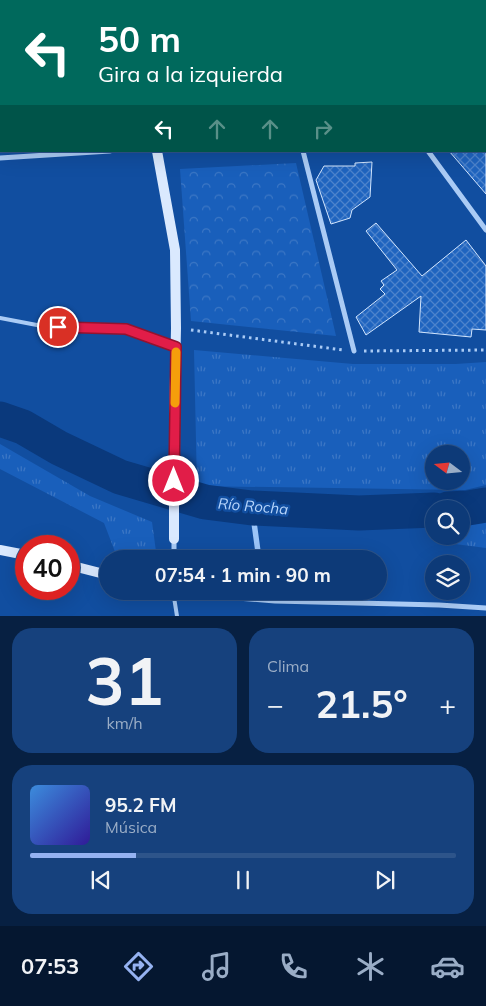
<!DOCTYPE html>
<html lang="es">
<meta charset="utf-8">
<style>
:root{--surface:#0d3a78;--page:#16417d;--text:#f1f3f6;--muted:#9aadc6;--line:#2d548a;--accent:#95b2f1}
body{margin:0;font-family:Mulish,sans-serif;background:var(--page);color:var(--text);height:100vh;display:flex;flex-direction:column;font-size:19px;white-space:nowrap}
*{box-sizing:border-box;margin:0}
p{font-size:16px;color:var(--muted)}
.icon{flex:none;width:28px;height:28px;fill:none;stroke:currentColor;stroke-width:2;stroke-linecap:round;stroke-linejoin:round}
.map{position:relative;height:616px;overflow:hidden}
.sheet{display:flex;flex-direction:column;gap:12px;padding:12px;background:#072042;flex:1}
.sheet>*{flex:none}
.banner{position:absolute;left:0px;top:0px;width:486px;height:152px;box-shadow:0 5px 20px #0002,0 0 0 1px var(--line);background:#00695c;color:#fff;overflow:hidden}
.needle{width:32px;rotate:286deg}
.fabs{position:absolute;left:425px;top:445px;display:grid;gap:10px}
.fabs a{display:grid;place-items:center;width:45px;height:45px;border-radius:50%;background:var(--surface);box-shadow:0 5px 20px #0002,0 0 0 1px var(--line);font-size:25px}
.speed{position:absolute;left:15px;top:535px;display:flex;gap:10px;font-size:25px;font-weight:700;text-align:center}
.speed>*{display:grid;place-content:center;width:65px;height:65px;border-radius:50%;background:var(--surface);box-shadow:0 5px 20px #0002,0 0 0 1px var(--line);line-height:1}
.speed .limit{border:8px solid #d22;background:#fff;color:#111}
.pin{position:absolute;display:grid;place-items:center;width:42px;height:42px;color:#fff;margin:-21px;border:2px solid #fff;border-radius:50%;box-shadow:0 1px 5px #0007}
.me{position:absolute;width:55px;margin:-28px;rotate:0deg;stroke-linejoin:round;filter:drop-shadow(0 0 4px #0008)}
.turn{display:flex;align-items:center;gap:18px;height:105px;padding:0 15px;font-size:22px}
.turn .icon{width:65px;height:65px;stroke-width:2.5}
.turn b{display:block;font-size:35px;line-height:42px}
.lanes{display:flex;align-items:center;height:48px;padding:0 15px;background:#0003;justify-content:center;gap:25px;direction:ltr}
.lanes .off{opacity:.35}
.big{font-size:38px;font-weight:700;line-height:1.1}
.sheet .widget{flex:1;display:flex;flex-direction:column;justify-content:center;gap:8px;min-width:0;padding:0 18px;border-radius:20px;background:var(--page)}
.sheet .dial{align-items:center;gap:0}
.dial b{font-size:65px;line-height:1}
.song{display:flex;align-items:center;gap:15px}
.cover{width:60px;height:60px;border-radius:8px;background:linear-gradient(135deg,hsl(210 70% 55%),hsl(250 70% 35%))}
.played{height:5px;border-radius:2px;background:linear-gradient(90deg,var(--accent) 25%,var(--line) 25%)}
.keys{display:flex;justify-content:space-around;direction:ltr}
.heat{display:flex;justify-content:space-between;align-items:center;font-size:28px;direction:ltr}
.sheet .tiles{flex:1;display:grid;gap:12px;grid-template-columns:1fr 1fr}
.widget:last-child{grid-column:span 2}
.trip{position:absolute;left:99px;top:550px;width:288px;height:50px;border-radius:25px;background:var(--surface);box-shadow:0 5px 20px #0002,0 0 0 1px var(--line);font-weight:700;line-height:50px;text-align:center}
.tabs{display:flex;height:80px;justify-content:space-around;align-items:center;background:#051730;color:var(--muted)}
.tabs .icon{width:35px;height:35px}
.tabs .selected{color:var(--accent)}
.tabs b{font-size:22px;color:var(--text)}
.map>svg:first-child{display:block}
.grass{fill:url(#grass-tufts);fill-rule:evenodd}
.forest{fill:url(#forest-crowns)}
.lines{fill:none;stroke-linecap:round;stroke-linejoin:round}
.stream{stroke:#9cc5f8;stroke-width:5.5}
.river{stroke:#0a397c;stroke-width:35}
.building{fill:url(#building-cross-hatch);stroke:#d3e6fe}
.path{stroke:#aacbf5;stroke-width:3;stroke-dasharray:2.5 4;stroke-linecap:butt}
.lane{stroke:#aacbf5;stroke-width:4}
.street{stroke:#aacbf5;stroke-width:5}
.secondary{stroke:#dae9fe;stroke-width:10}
.route-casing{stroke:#92132f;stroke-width:12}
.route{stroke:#e11d48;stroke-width:9}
.slow{stroke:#f59e0b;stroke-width:9}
.labels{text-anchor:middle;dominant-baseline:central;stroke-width:5;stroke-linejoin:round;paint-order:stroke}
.water-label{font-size:15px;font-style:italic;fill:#b7d5fb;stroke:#114ea0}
</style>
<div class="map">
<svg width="486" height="616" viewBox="0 0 486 616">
<defs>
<pattern id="grass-tufts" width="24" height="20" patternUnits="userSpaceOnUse" patternTransform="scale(1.25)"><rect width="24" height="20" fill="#195fbb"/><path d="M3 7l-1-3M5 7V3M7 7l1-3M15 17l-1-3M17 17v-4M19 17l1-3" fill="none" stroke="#3c77c5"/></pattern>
<pattern id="forest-crowns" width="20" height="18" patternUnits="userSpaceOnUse" patternTransform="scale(1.25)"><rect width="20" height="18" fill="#195fbb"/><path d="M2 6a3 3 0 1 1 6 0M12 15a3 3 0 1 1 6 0" fill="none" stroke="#3c77c5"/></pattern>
<pattern id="building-cross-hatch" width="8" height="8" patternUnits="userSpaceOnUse" patternTransform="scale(1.25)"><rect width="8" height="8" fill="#1f64bf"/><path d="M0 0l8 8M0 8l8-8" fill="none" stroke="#4c83cc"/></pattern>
</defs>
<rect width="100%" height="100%" fill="#114ea0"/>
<g class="grass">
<path d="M194 350 353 364H456L486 362V485L465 490 197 486ZM434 454H461V481H434Z"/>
<path d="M0 444 90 496 152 522 157 559H130L117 557 104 523 0 469Z"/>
<path d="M486 517V548L455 544V536H461V518Z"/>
</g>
<path class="forest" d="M296 163 336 336 191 321 180 169Z"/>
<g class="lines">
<path class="stream" d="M252 508 259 559"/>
<g class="river">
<path d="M0 419 23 427 59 448 120 477 205 502 252 508 359 513 434 510"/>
<path d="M448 509 468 508 486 505"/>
</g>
</g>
<g class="building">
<path d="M449 151H486V194Z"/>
<path d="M372 162 370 197 352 210 350 218 331 224 316 180 324 166H355V163Z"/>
<path d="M376 223 422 276 466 240 486 266V330L472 329 471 337 419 332 421 296 366 335 356 317 385 294 380 289 384 285 381 281 397 270 366 231Z"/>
</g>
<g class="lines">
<g class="path">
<path d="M0 87 1 91"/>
<path d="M0 111 1 112"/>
<path d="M0 118H1"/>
<path d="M191 330 343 350"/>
<path d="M364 351 486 350"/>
</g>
<g class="lane">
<path d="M0 318 42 326 126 329 174 346"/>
<path d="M173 591 177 616"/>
</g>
<g class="street">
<path d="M233 1 240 0"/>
<path d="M0 42 1 46"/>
<path d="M485 69 486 68"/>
<path d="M303 151 354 351"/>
<path d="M428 151 486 230"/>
<path d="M0 158 110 151"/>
<path d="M174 559V539"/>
<path d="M177 591 187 594 275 601 439 605 486 608"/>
</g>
<g class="secondary">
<path d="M136 0V1"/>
<path d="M157 151 175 250 176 328 174 423V539"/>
<path d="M0 550 26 555"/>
<path d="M69 565 108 575"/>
</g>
</g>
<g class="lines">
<g class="route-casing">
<path id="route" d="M58 327 126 329 176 347 174 481"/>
</g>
<use href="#route" class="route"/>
<path class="slow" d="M175 403 176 352"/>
</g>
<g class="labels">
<g class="water-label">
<text transform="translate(253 506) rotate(5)">Río Rocha</text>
</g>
</g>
</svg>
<div class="fabs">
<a><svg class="needle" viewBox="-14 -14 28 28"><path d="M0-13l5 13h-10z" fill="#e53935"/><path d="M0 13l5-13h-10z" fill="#9aadc6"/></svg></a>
<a><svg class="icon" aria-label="search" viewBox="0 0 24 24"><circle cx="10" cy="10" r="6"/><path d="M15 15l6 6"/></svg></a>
<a><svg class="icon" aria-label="layers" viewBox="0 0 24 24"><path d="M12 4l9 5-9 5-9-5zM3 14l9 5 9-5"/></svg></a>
</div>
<div class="speed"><div class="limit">40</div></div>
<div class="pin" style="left:58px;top:327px;background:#d93025"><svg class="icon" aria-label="arrive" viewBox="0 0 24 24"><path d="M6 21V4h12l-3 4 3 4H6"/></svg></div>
<svg class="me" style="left:174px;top:481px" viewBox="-20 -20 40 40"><circle r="17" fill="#e11d48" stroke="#fff" stroke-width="3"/><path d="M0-11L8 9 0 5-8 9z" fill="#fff"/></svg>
<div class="trip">07:54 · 1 min · 90 m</div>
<div class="banner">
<div class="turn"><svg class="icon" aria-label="left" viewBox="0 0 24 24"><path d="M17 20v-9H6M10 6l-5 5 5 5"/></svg><div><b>50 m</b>Gira a la izquierda</div></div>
<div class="lanes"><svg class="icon" aria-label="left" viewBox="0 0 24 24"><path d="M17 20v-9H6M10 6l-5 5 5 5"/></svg><svg class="icon off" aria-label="ahead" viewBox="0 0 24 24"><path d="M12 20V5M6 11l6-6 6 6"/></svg><svg class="icon off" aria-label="ahead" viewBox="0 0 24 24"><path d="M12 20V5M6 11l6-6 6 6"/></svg><svg class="icon off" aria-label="right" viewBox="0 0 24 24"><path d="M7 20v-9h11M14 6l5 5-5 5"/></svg></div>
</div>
</div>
<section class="sheet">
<div class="tiles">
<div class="widget dial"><b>31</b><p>km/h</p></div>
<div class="widget"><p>Clima</p>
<div class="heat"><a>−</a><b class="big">21.5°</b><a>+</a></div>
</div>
<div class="widget">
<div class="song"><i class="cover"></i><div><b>95.2 FM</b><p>Música</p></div></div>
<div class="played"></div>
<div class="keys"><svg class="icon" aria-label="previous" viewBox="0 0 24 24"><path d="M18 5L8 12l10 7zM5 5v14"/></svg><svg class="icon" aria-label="pause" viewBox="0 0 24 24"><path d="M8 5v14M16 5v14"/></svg><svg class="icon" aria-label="next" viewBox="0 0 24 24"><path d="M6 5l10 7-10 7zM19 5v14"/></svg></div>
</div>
</div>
</section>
<nav class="tabs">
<b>07:53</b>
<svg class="icon selected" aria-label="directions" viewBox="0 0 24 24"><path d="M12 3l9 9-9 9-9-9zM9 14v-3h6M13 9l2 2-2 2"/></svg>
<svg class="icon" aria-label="music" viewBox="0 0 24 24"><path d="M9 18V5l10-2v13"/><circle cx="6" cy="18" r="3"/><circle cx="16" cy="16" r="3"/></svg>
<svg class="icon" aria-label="phone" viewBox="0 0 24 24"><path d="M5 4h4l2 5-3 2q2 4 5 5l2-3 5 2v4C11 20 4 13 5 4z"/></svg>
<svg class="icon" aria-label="climate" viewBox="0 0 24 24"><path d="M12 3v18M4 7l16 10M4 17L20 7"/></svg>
<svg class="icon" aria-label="car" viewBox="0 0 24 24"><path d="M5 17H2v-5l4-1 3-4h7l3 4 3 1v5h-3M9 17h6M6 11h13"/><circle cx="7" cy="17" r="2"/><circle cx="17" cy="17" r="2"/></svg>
</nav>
